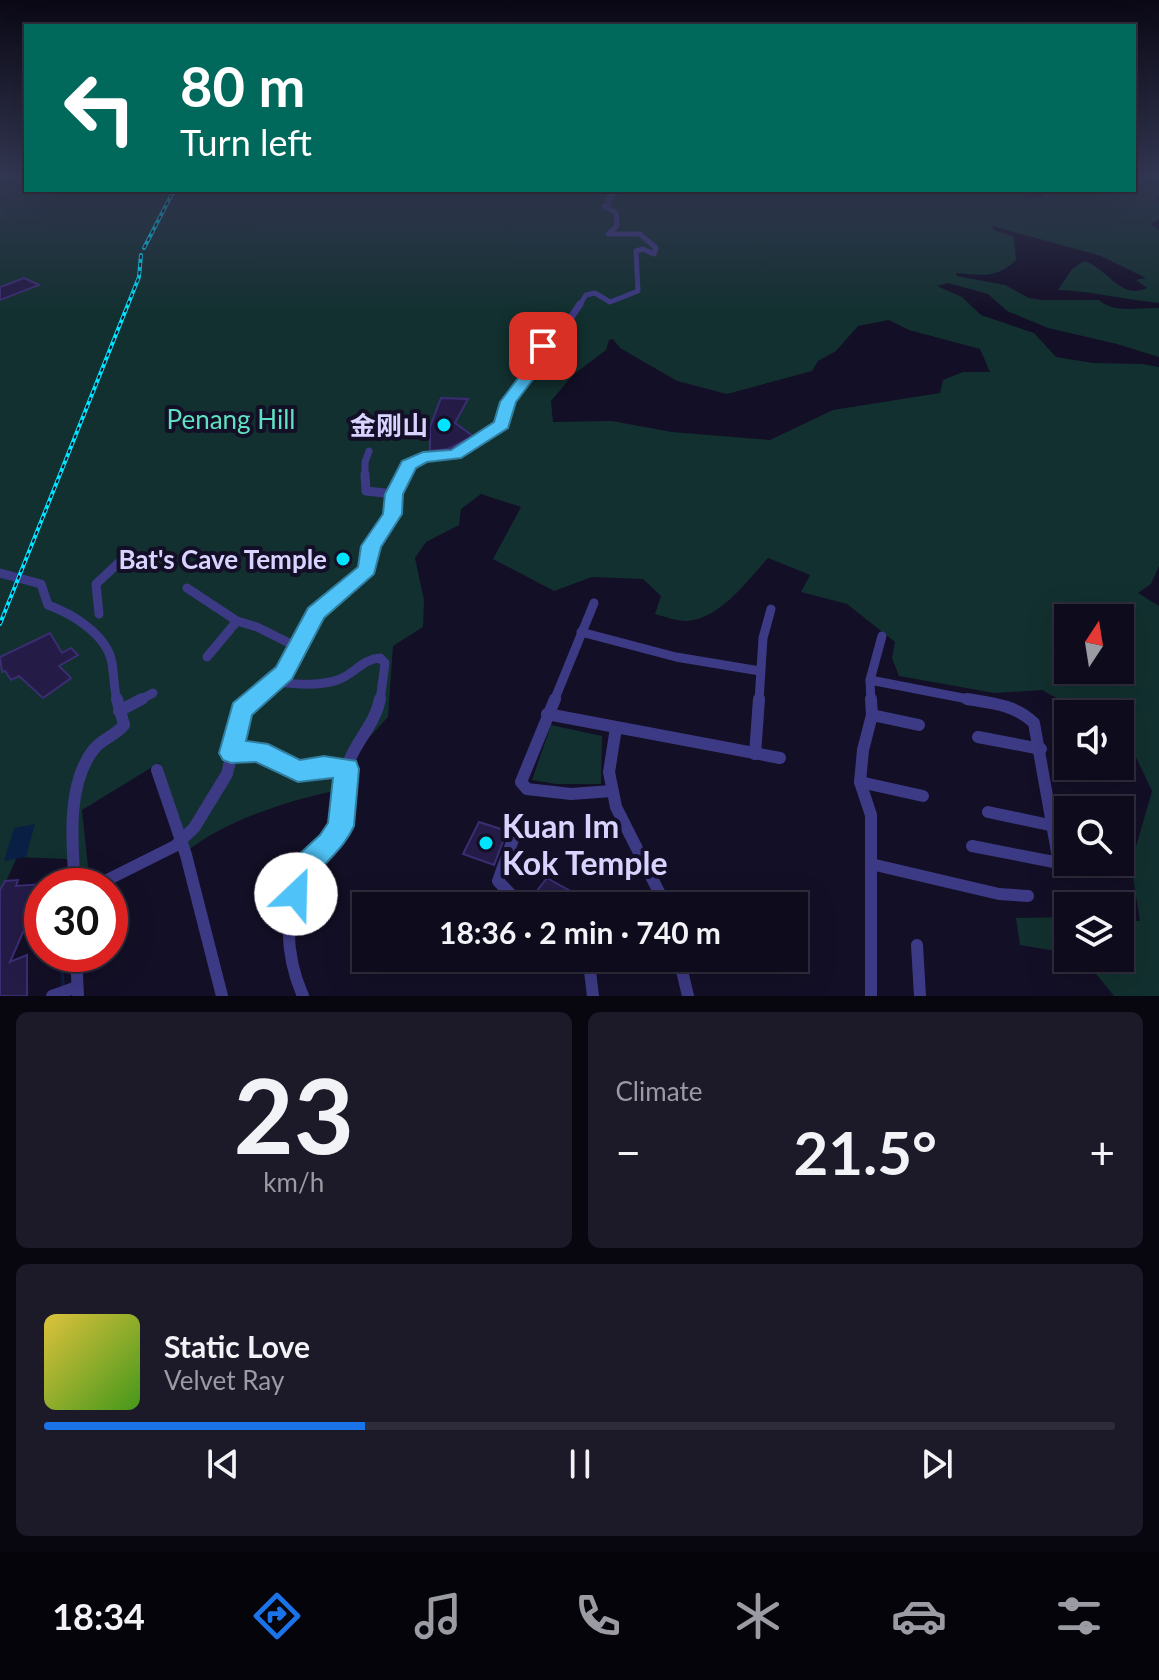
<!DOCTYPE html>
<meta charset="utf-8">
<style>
:root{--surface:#0e0b1c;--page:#1c1929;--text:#f1f3f6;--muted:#9b9ba3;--line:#2e2b3b;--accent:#1a73e8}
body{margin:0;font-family:Lato,"Noto Sans SC",sans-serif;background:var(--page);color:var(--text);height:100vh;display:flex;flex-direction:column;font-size:30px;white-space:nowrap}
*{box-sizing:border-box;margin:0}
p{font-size:26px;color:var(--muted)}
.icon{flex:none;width:44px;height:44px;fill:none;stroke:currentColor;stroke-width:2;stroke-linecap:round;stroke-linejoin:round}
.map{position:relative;height:996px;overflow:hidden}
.sheet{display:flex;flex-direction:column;gap:16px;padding:16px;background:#08060f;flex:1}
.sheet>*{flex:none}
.top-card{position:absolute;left:24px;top:24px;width:1112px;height:168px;border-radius:0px;box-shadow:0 8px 32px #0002,0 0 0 2px var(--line);background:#00695c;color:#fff;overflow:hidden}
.needle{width:52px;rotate:12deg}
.fabs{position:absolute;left:1054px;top:604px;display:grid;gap:16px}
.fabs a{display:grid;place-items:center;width:80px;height:80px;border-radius:0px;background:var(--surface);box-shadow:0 8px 32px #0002,0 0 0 2px var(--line);font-size:40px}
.speed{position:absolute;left:24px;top:868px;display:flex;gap:16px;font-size:40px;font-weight:700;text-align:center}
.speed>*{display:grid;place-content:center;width:104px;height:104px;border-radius:50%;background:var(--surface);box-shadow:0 8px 32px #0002,0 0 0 2px var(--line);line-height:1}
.speed .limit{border:12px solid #d22;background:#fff;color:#111}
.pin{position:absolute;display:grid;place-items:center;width:68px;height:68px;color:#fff;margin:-34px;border-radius:16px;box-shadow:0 4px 12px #0006}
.me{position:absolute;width:88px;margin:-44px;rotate:24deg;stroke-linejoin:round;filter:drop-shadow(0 0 6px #0008)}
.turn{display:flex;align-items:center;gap:28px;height:168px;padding:0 24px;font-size:36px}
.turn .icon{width:104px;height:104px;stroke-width:2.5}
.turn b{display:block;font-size:56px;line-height:68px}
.big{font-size:60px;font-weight:700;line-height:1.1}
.sheet .card{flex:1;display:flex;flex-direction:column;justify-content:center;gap:12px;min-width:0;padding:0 28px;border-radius:12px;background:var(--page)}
.sheet .dial{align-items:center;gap:0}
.dial b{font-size:104px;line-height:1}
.song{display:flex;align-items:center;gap:24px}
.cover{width:96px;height:96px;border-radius:12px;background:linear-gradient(135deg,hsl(50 70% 55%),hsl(100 70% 35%))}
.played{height:8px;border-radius:4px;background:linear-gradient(90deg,var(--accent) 30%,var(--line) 30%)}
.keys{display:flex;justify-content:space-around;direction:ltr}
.heat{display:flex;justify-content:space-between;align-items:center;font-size:44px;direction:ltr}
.sheet .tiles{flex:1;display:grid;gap:16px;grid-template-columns:1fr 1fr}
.card:last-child{grid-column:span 2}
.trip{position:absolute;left:352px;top:892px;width:456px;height:80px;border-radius:0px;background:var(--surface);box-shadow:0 8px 32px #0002,0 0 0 2px var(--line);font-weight:700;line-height:80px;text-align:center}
.tab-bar{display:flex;height:128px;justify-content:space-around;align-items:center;background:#06040b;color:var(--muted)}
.tab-bar .icon{width:56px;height:56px}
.tab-bar .active{color:var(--accent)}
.tab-bar b{font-size:36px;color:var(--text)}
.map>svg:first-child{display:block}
.green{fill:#12302f;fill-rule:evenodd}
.water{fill:#0a1f44}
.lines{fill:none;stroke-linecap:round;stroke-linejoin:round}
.stream{stroke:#0a1f44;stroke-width:3}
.building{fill:#241b47;stroke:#3b2d73;stroke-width:2}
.minor-far3{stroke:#3d3a85;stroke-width:5}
.minor-far2{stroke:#3d3a85;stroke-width:7}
.minor-far1{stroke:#3d3a85;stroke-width:9}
.minor{stroke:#3d3a85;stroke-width:12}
.rail-casing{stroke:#00e5ff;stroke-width:4}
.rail{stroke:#130f26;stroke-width:2;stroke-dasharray:4;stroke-linecap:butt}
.route{fill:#4fc3f7;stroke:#337fa1;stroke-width:2}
.poi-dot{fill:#00e5ff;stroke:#130f26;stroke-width:3}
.labels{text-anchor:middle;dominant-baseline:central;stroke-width:8;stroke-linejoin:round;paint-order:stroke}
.park-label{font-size:26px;fill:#5fe0c0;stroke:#130f26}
.poi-label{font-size:26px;font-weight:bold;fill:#d9d4ff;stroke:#130f26;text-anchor:end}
.near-poi-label{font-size:32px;font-weight:bold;fill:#d9d4ff;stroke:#130f26;text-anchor:start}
</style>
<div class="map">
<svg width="1159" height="996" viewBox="0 0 1159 996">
<rect width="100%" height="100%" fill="#130f26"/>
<g class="green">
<path d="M0 175H26V190H1015L1027 199 1046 197 1038 190H1134V175H1159V198H1156L1159 201V219L1151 224 1159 230V303C1124 300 1093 291 1058 290L1072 269 1084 261C1108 268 1119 300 1147 288L1136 280 1146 278 1101 256 992 226 994 230 1014 237 1016 260C997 279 980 275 956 273L957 276 1005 285 1029 298 1043 300H1099C1115 314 1138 307 1159 308V357L1117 344 1048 328 1007 311 988 294 948 283 937 286 962 297 981 315 1034 333 1056 357 1093 363 1142 364 1159 367V566L1151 584 1138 593 1159 606V996H1114L1083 958H1120V919L1140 921 1131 864 1152 791 1126 736 1120 733V714H1086L1042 690 994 693 899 676 892 658 895 642 847 604 801 592 810 575 768 558C748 580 720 619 687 621 677 621 665 617 655 614L661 596 643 579 592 577 554 591 493 559 521 507 481 494 461 509 459 525 426 542 415 558 424 600 423 627 393 646 388 717 357 751 356 787C304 795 227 818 186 852L159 763 82 810 90 886H69L70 864 66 859 17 857 0 895ZM889 320 909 330 980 349 990 372H963L943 380 940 393 833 410 770 440 672 432 612 421 553 422 551 401 573 375 606 350 609 340 613 339 620 348 677 381 727 394 812 371 818 361 836 351 858 326ZM1068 618H1120V670H1068Z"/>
<path d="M551 725 602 736 601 784H556L532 780Z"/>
<path d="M1068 917V953L1020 945 1016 918Z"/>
</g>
<path class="water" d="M35 824 26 857 4 861 14 828Z"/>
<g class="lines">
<g class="stream">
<path d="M58 870 61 886"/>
<path d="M62 954 63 985"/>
</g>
</g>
<g class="building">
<path d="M24 278 39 285 0 300V287Z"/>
<path d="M441 398 468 399 455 423 473 436 448 449 430 451V427Z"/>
<path d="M50 633 62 653 71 648 78 655 59 666 71 678 43 698 19 676 11 680 5 671 2 672 0 657Z"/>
<path d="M479 822 507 831 494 865 463 854Z"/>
<path d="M547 878 572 892 566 906H531L529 901Z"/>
<path d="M18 880 16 886 44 884 10 962 27 955V996H0V890L5 881Z"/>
</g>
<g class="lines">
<path class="minor-far3" d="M579 306 586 295 595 293 610 302 638 291 636 251 643 249 654 254 656 248 640 234H608L617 226 616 213 604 206 610 203 607 200 618 190"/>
<g class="minor-far2">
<path d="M365 476V462L369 451"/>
<path d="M403 476C417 447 436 463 458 452 473 444 488 433 502 424L508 402 535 366 544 344 560 334 580 304"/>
</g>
<g class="minor-far1">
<path d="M365 474 366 491 394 494"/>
<path d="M0 573 41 584 48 605C73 614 107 635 112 663 114 676 114 688 117 701"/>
<path d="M187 588 237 621 257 627 299 648"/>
<path d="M99 614 96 584 128 554"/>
<path d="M581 632 676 657 760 671"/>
<path d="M207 657 237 621"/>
<path d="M870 680 978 701"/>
<path d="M275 682C296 684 320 687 340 679 355 673 363 659 380 658L385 663 380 701"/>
<path d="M138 701 153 693"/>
<path d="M252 701 284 673 316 613 367 570 371 546 393 514 394 494 404 474"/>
<path d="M554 701 594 603"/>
<path d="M759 701 763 638 771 609"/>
<path d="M871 701 870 680 882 636"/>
</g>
<g class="minor">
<path d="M555 699 521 782 527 789 571 794 612 791"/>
<path d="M967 699C992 703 1016 705 1034 723L1059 863 972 846"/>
<path d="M119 711 142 699"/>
<path d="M547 714 780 758"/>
<path d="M872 715 919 725"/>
<path d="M616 728 609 772 616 807 666 906"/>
<path d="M978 737 1041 749"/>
<path d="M231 753 259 751 298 772 324 766 347 769"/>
<path d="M755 754 759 699"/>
<path d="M157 770 186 855 222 996"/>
<path d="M860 782 923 796"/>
<path d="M988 812 1054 826"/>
<path d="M515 834 498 881 522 906"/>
<path d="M871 864 999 894 1028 896"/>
<path d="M75 886C72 844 66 784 94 749 102 739 116 735 124 725L117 699"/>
<path d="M95 886 175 846 194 828 227 774 242 710 255 699"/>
<path d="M917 945 920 996"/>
<path d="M76 954 78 996"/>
<path d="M580 958 590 971 593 996"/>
<path d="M679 958 688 996"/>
<path d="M52 996 77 987"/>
<path d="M303 996C286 958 281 903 305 866 314 852 330 845 338 830 350 810 342 786 348 764 356 740 375 725 380 699"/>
<path d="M871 996V815L860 782 863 750 872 715 871 699"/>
</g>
<g class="rail-casing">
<g id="rail">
<path d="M144 248 174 190"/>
<path d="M0 624 139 277 141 255"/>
</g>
</g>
<use href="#rail" class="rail"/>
</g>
<linearGradient id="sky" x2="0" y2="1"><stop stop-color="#0a0815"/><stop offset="0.56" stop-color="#333752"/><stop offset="1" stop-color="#333752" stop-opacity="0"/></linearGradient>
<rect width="1159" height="315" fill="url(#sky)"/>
<path class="route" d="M543 342 551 346 543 366 516 402 508 428 461 458 427 462 416 468 403 494 402 514 381 547 374 574 324 618 292 679 252 715 246 741 268 744 300 760 324 756 356 761 359 769 354 826C345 846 331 856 318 873 311 881 310 894 306 903L296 907 286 903 282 894 295 858 320 835 328 823 333 778 298 782 256 762 231 763 223 760 219 753 233 703 276 667 308 608 358 567 361 546 383 514 385 494 402 461 423 452 451 450 494 422 500 402 528 365 538 343Z"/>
<g class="poi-dot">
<circle cx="444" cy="425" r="8"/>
<circle cx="343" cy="559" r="8"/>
<circle cx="486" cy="843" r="8"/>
</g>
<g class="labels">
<g class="park-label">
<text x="231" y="419">Penang Hill</text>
</g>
<g class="poi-label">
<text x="428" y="425">金刚山</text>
<text x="327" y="559">Bat's Cave Temple</text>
</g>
<g class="near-poi-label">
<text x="502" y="825">Kuan Im<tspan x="502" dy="37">Kok Temple</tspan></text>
</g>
</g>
</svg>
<div class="fabs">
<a><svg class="needle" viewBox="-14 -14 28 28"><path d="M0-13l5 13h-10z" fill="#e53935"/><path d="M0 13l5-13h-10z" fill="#9b9ba3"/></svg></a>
<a><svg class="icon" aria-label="sound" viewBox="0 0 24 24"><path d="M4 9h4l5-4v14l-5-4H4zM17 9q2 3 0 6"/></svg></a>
<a><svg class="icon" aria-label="search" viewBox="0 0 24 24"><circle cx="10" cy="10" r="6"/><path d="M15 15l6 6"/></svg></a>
<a><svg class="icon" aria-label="layers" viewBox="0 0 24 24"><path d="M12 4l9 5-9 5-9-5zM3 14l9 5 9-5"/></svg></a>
</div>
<div class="speed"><div class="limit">30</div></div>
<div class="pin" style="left:543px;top:346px;background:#d93025"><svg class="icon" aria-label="arrive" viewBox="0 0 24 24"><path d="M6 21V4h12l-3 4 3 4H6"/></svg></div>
<svg class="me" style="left:296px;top:894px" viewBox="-20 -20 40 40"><circle r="19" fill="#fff"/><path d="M0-13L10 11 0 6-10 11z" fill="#4fc3f7"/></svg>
<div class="trip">18:36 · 2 min · 740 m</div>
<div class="top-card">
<div class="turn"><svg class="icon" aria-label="left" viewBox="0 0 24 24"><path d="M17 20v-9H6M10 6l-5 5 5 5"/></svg><div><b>80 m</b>Turn left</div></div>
</div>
</div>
<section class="sheet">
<div class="tiles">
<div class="card dial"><b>23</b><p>km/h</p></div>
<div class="card"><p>Climate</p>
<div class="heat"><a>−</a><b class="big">21.5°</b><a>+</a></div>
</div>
<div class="card">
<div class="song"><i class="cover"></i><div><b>Static Love</b><p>Velvet Ray</p></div></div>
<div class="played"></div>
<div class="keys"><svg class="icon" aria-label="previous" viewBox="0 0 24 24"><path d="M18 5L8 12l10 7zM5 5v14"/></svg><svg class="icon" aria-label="pause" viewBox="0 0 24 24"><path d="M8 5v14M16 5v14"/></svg><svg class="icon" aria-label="next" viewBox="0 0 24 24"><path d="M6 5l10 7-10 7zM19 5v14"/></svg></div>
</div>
</div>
</section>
<nav class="tab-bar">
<b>18:34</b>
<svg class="icon active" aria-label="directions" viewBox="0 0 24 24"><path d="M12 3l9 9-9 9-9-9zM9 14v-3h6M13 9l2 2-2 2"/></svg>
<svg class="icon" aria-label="music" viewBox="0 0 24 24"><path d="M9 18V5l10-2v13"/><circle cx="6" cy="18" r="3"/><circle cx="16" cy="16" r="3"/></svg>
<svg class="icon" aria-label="phone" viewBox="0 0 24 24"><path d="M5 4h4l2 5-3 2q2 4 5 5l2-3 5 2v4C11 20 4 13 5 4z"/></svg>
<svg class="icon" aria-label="climate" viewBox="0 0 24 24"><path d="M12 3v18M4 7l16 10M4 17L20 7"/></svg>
<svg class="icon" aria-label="car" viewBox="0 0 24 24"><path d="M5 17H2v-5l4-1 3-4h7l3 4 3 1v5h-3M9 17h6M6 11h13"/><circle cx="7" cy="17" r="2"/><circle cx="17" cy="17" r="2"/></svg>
<svg class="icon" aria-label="filters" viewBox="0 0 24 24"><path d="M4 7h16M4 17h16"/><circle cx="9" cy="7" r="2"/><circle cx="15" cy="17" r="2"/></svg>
</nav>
